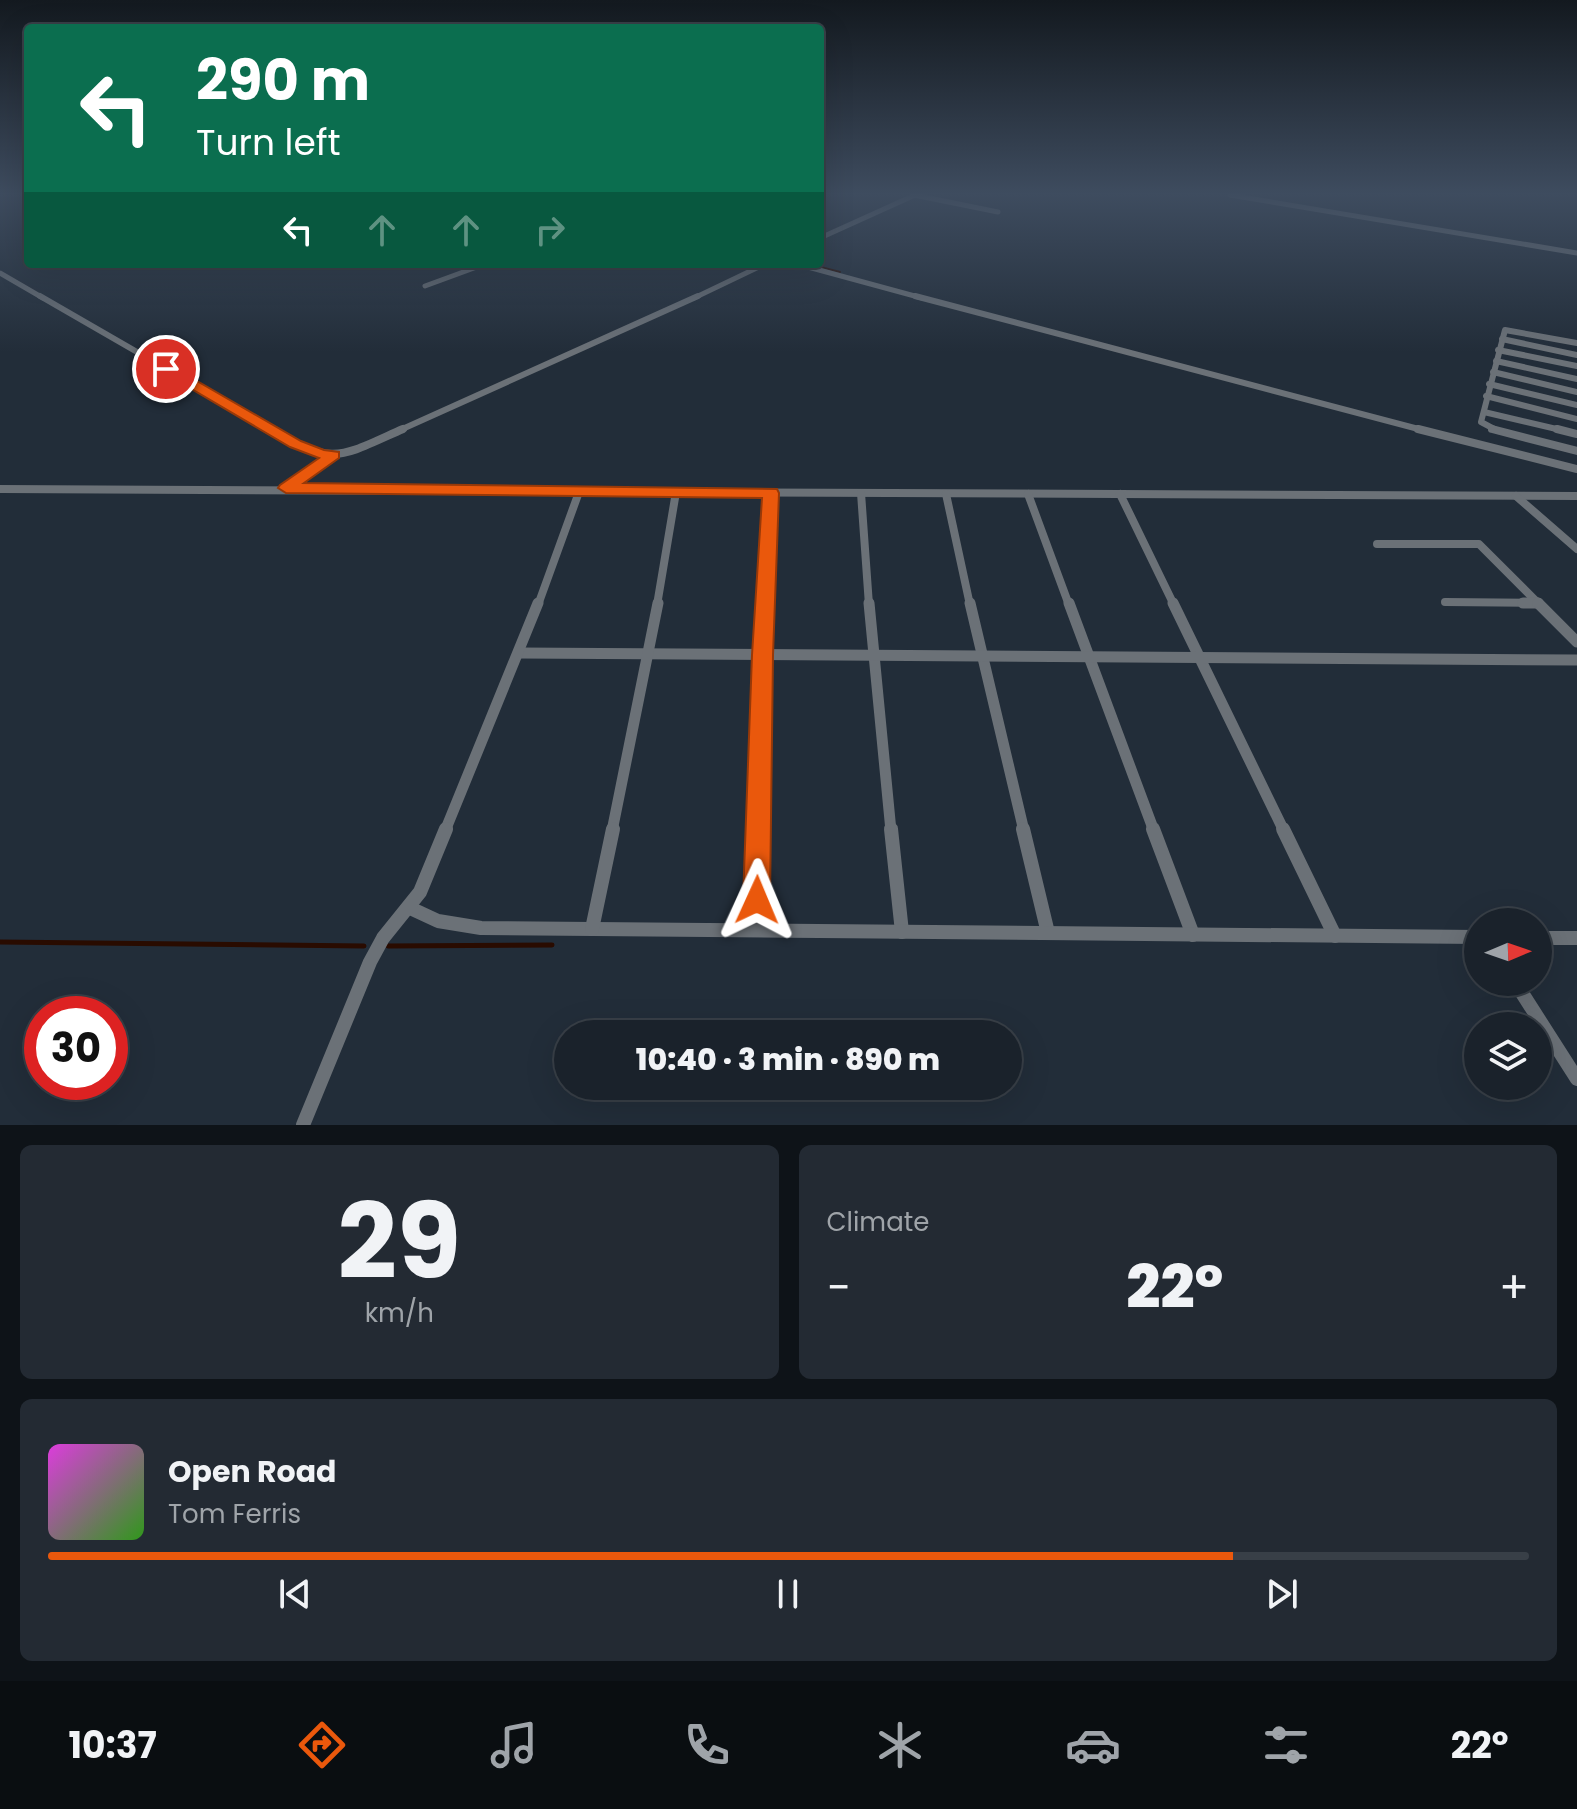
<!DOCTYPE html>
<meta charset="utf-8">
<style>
:root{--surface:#1a222b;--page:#232a33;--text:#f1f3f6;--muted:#9fa4a9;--line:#383f47;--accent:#ea580c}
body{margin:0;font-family:Poppins,sans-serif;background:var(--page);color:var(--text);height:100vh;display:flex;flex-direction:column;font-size:30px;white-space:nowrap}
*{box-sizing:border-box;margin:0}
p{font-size:26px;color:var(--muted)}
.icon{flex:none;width:44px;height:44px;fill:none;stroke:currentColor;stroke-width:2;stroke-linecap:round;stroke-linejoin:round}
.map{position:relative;height:1125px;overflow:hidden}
.details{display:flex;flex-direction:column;gap:20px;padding:20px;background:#0e1318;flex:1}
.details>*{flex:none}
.top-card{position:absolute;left:24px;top:24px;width:800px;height:244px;border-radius:8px;box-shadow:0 8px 32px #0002,0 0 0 2px var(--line);background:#0b6e4f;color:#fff;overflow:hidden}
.needle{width:52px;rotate:88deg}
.tools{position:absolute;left:1464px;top:908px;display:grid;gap:16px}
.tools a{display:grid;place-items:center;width:88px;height:88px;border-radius:50%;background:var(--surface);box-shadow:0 8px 32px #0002,0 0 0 2px var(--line);font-size:40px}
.speed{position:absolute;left:24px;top:996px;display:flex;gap:16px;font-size:40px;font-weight:700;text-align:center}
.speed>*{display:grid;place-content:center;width:104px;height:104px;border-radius:50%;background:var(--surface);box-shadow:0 8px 32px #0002,0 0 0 2px var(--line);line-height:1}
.speed .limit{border:12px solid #d22;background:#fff;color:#111}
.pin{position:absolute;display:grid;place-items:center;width:68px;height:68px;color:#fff;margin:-34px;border:4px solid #fff;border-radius:50%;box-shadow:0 2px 8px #0007}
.me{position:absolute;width:88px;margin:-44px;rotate:1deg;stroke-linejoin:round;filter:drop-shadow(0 0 6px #0008)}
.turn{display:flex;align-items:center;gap:28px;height:168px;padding:0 40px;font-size:36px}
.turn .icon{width:104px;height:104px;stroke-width:2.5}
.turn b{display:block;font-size:56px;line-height:68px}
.lanes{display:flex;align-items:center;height:76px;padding:0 40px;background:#0003;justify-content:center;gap:40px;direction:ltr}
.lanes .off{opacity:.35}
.big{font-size:60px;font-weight:800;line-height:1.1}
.details .widget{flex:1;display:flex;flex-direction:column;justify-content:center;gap:12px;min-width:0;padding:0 28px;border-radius:12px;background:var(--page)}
.details .dial{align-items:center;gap:0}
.dial b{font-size:104px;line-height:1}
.song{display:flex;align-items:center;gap:24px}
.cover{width:96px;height:96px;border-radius:12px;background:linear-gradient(135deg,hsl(300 70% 55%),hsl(110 70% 35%))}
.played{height:8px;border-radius:4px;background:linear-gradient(90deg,var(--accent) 80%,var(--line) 80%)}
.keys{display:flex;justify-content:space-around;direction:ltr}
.heat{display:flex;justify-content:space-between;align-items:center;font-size:44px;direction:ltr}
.details .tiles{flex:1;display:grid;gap:20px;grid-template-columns:1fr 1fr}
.widget:last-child{grid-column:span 2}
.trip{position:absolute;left:554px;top:1020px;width:468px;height:80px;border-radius:40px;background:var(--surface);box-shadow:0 8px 32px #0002,0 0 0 2px var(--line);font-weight:800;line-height:80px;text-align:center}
.dock{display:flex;height:128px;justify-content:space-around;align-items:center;background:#0a0e11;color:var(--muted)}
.dock .icon{width:56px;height:56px}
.dock .active{color:var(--accent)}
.dock b{font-size:36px;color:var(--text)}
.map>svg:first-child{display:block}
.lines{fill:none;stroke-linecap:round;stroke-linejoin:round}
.stream-far1{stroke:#290b00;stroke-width:2}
.stream{stroke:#290b00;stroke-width:5}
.street-far4{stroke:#6b7177;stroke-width:5}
.street-far3{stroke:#6b7177;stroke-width:6}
.street-far2{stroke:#6b7177;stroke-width:8}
.street-far1{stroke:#6b7177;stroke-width:11}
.street{stroke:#6b7177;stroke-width:14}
.route{fill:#ea580c;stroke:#983908;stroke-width:2}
</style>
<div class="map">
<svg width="1577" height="1125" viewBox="0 0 1577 1125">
<rect width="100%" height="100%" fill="#222d39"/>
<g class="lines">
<path class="stream-far1" d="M809 264 840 272"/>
<g class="stream">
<path d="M0 942 364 946"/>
<path d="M388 946 552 945"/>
</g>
<g class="street-far4">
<path d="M914 195 998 212"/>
<path d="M1230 195 1577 253"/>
<path d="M820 238 915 195"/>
<path d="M797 264 922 298"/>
<path d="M0 273 43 298"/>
<path d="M425 286 485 264"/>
<path d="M694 298 765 264"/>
</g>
<g class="street-far3">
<path d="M40 296 274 431"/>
<path d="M915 296 1426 431"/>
<path d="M1502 339 1577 355"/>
<path d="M1498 350 1577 366"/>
<path d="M1496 361 1577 379"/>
<path d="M1493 372 1577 392"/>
<path d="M1489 384 1577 405"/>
<path d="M1486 396 1577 419"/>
<path d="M1484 412 1565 431"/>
<path d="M398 431 698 296"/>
<path d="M1498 431 1481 422 1505 330 1577 343"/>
</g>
<g class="street-far2">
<path d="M270 429C334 466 338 458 403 429"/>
<path d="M1418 429 1577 469"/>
<path d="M1492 429 1577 451"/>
<path d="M1557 429 1577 434"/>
<path d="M286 488 333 456"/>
<path d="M0 489 1577 496"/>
<path d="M861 493 869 605"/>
<path d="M946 494 970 605"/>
<path d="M1028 494 1069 605"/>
<path d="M1120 494 1174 605"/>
<path d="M1516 496 1577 549"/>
<path d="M1377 544H1479L1540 605"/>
<path d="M1445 602 1538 603"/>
<path d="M538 605 579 492"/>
<path d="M657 605 676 492"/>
<path d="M765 605 771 493"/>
</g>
<g class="street-far1">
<path d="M869 603 891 831"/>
<path d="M970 603 1024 831"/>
<path d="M1069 603 1154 831"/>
<path d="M1173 603 1284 831"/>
<path d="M1523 603H1538"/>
<path d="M1538 603 1577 642"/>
<path d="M520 653 1577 660"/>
<path d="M445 831 538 603"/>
<path d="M612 831 658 603"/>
<path d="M758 831 765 603"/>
</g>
<g class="street">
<path d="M891 829 902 932"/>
<path d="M1023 829 1048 933"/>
<path d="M1153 829 1193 935"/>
<path d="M1283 829 1335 936"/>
<path d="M410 908 438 921 481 928 1478 937"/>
<path d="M592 929 613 829"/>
<path d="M756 930 758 829"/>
<path d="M1538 938H1577"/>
<path d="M1515 982 1577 1079"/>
<path d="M303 1125 370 962 383 938 420 892 446 829"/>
</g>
</g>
<linearGradient id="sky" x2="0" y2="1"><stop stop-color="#13191f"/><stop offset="0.55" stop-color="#3e4c5f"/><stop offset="1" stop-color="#3e4c5f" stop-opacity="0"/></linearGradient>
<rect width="1577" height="352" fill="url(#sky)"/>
<path class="route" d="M161 366H171L301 441 324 450 339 452V458L304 483 777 489 779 493 773 655 770 900 766 908 757 912 747 908 743 900 752 655 762 498 286 493 278 488 280 485 319 458 290 447 161 371Z"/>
</svg>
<div class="tools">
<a><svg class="needle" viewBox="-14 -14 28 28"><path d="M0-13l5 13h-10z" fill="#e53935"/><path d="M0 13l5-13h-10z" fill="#9fa4a9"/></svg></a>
<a><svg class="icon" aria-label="layers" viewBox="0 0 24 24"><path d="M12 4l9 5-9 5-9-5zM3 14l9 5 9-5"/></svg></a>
</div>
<div class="speed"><div class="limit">30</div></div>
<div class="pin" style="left:166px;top:369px;background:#d93025"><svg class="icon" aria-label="arrive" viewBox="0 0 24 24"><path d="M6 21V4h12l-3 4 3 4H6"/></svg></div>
<svg class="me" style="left:757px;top:900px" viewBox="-20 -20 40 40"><path d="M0-17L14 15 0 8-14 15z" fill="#ea580c" stroke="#fff" stroke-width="4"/></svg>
<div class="trip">10:40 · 3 min · 890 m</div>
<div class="top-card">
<div class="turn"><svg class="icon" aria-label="left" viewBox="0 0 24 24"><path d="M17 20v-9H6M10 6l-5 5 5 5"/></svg><div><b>290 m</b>Turn left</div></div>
<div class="lanes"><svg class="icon" aria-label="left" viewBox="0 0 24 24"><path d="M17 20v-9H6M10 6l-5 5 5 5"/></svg><svg class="icon off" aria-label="ahead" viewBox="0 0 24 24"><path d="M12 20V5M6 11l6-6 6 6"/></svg><svg class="icon off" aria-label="ahead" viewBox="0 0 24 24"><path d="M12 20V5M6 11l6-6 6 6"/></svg><svg class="icon off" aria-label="right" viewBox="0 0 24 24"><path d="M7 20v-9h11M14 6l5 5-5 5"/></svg></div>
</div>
</div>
<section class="details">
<div class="tiles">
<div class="widget dial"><b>29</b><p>km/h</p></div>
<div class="widget"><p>Climate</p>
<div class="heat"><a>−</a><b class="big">22°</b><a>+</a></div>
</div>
<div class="widget">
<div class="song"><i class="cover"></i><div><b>Open Road</b><p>Tom Ferris</p></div></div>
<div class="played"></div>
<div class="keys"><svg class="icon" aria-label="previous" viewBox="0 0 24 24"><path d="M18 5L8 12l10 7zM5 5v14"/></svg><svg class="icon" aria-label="pause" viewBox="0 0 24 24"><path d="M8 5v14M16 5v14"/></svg><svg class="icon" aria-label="next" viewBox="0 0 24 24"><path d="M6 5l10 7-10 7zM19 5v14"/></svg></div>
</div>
</div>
</section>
<nav class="dock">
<b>10:37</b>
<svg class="icon active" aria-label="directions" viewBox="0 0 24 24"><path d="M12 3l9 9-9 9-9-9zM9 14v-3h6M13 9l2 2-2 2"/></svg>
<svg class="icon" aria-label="music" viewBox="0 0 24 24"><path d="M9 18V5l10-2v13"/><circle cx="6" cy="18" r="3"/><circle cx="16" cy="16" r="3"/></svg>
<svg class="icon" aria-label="phone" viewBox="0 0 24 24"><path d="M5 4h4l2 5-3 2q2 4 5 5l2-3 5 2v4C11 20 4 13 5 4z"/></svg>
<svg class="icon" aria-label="climate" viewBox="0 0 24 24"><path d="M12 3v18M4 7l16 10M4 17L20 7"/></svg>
<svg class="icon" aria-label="car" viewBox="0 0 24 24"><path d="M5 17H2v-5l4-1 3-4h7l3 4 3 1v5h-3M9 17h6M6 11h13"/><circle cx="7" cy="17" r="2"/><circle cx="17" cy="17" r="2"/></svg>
<svg class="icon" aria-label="filters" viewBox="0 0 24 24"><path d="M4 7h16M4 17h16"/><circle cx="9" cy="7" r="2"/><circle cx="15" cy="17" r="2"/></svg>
<b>22°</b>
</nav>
